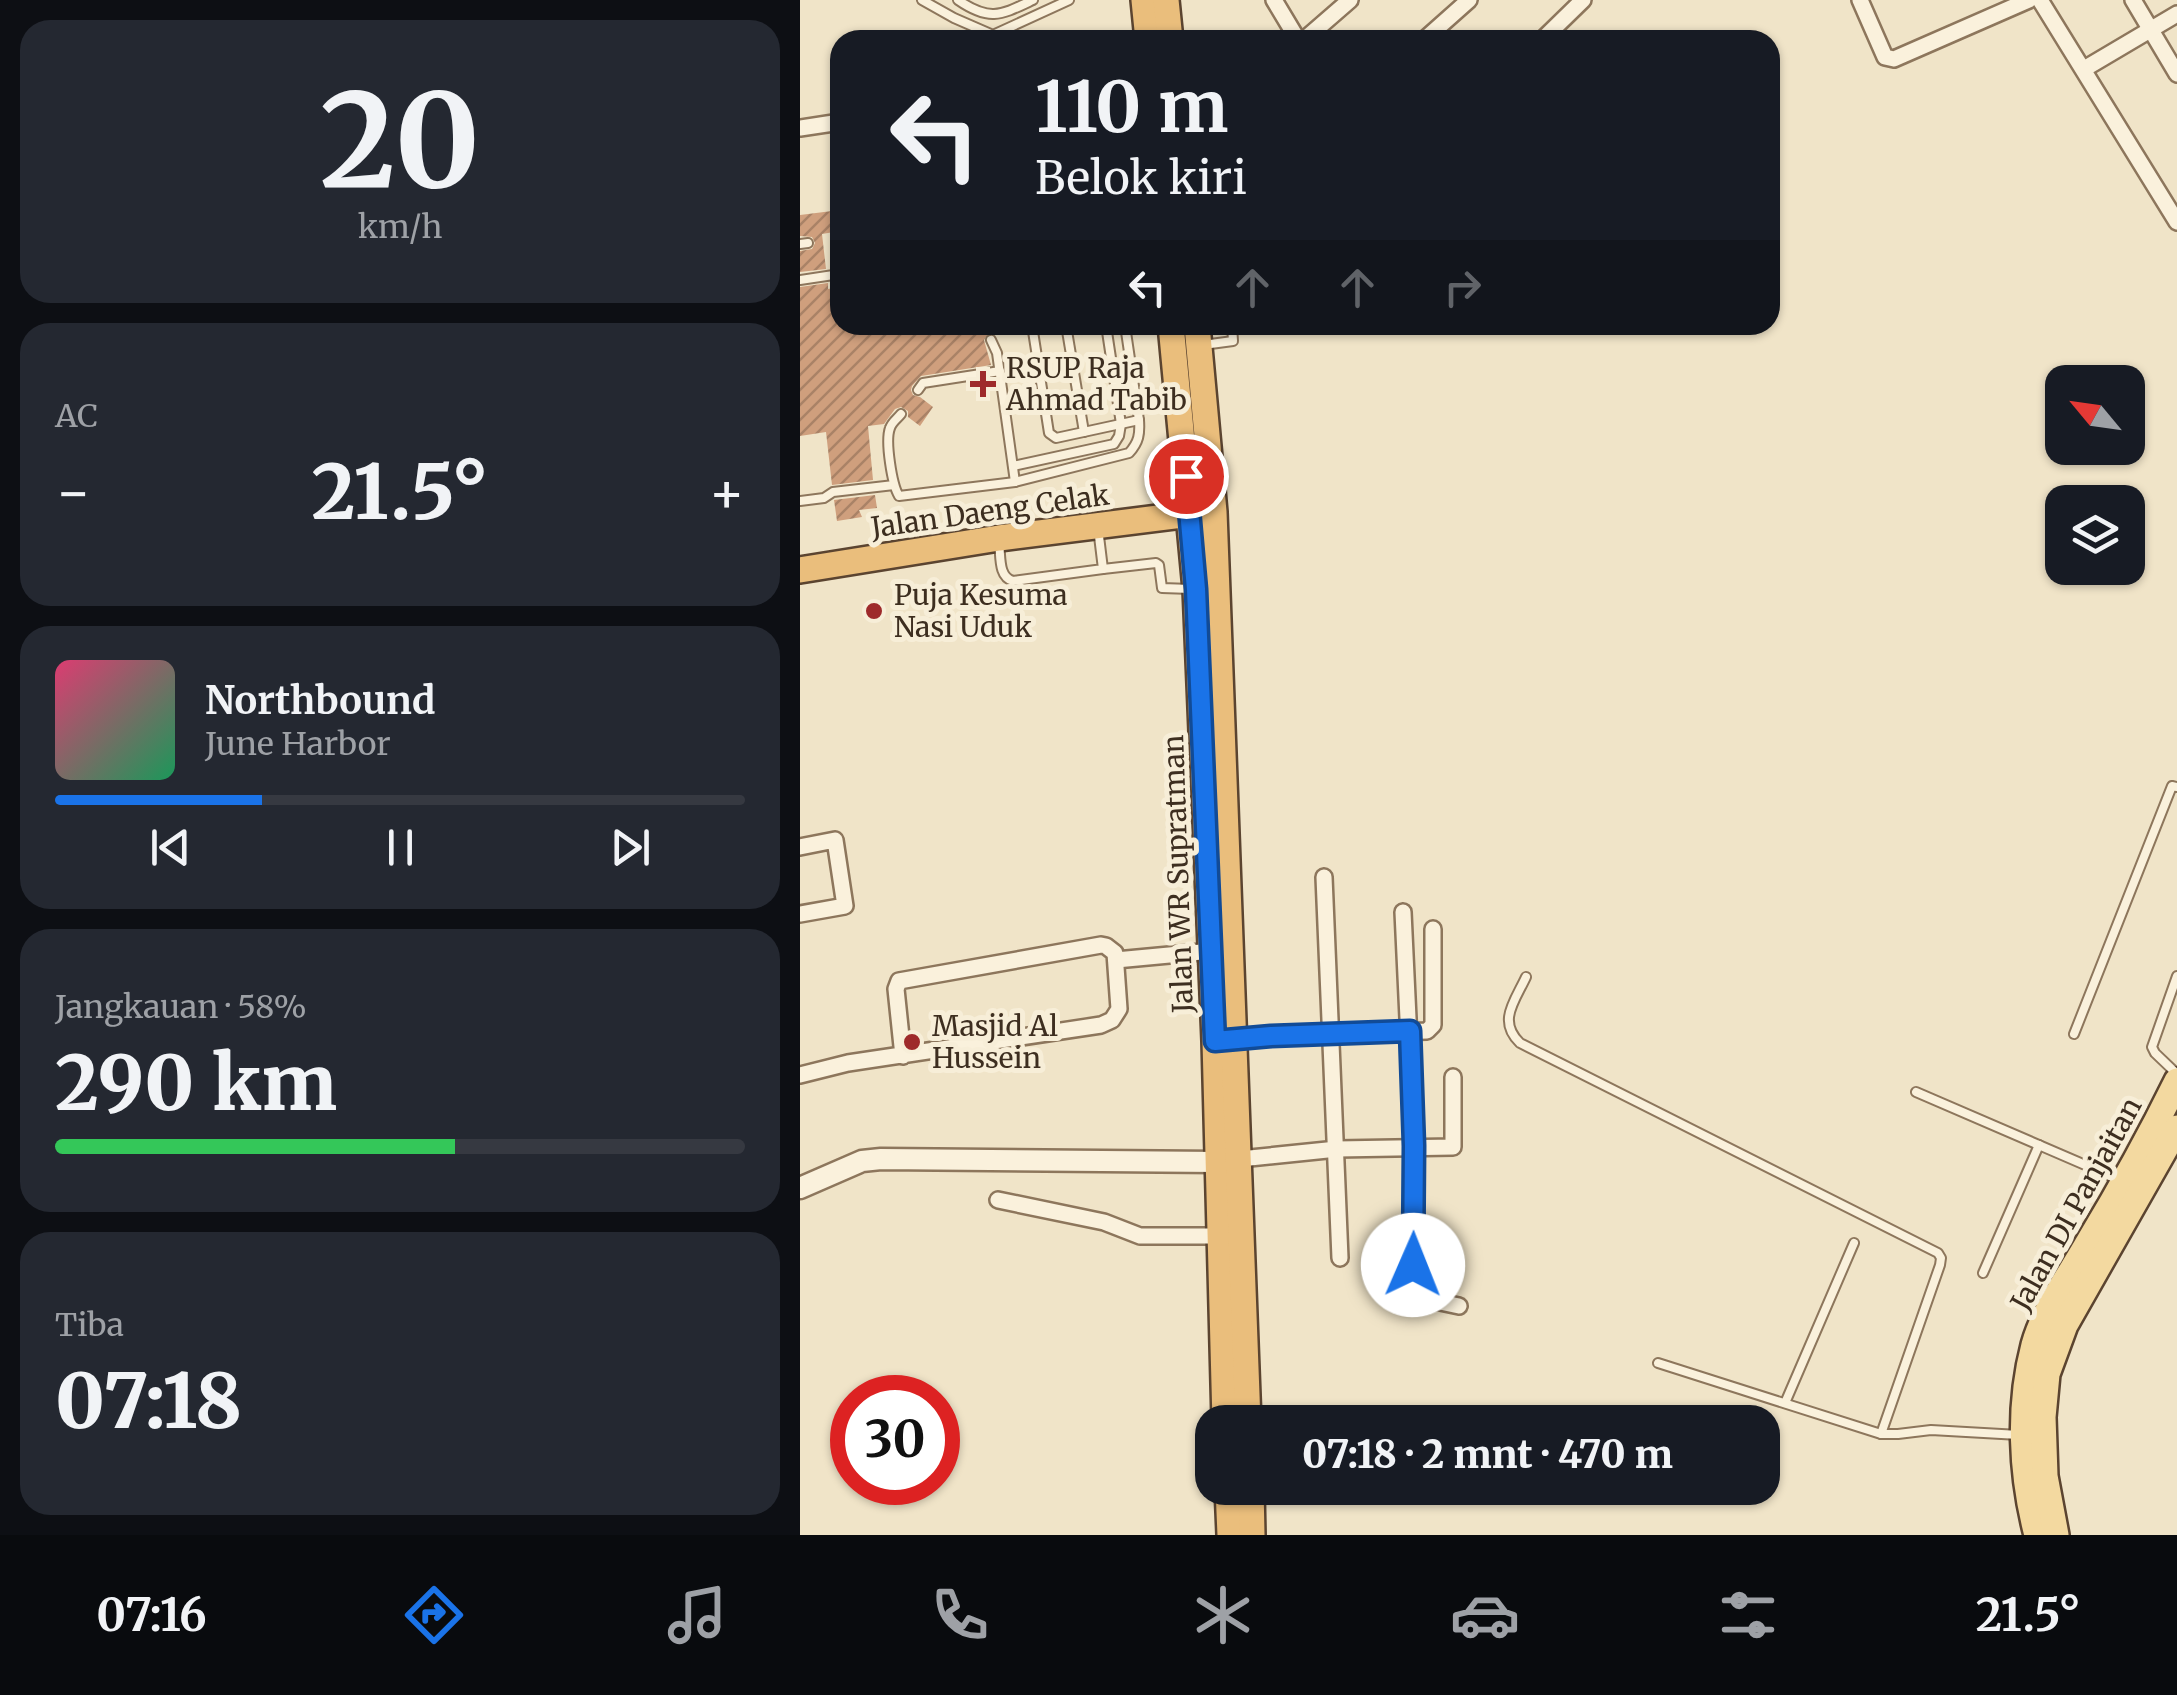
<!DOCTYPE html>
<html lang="id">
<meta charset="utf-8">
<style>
:root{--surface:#171b24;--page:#242831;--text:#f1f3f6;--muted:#9ea1a6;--line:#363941;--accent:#1a73e8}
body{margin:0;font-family:Merriweather,serif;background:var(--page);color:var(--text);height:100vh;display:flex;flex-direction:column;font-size:38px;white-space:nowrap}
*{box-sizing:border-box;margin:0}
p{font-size:32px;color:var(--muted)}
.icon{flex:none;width:55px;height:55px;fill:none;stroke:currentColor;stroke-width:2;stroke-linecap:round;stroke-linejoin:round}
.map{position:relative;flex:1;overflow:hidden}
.panel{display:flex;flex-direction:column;gap:20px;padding:20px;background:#0d0f14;width:800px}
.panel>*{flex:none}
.top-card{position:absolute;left:30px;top:30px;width:950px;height:305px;border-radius:30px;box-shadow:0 2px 8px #0004;background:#171b24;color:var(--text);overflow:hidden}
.needle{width:65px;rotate:299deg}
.buttons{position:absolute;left:1245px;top:365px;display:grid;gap:20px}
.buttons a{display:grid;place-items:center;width:100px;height:100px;border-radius:20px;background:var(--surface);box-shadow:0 2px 8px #0004;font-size:50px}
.speed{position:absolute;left:30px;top:1375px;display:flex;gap:20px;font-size:50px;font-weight:700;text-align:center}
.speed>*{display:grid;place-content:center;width:130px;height:130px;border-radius:50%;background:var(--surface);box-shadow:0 2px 8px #0004;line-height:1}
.speed .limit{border:15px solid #d22;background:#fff;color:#111}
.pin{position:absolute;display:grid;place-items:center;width:85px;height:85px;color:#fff;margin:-42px;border:5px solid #fff;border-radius:50%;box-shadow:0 2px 10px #0007}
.me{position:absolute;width:110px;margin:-55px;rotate:1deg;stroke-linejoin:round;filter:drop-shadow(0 0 8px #0008)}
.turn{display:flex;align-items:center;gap:35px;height:210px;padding:0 40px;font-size:45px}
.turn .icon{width:130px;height:130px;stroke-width:2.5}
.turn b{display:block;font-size:70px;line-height:85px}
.lanes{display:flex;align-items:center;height:95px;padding:0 40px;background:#0003;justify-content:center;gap:50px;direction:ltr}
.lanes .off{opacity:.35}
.big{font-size:75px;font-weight:800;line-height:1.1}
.panel .widget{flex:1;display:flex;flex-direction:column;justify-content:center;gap:15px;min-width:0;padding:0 35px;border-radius:30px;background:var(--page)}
.panel .dial{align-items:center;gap:0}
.dial b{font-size:130px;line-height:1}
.song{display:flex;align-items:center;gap:30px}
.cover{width:120px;height:120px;border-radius:15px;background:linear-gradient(135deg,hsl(340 70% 55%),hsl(150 70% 35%))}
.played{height:10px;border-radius:5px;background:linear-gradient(90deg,var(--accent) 30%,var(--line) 30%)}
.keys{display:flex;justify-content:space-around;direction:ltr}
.heat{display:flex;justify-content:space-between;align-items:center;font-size:55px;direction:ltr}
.charge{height:15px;border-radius:8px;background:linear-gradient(90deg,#34c759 58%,var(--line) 0)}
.trip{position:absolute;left:395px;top:1405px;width:585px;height:100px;border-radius:30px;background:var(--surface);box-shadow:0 2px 8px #0004;font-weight:800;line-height:100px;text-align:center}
.tab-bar{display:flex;height:160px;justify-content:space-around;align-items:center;background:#090b0e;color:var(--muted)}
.tab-bar .icon{width:70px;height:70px}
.tab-bar .active{color:var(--accent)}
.tab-bar b{font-size:45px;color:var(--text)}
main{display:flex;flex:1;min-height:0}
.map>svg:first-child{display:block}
.building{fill:url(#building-hatch)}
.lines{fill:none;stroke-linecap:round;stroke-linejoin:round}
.service-casing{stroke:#8d765c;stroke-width:12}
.minor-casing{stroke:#8d765c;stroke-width:20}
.tertiary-casing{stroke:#8d765c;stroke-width:25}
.primary-casing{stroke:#5b4430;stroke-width:30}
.trunk-casing{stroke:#5b4430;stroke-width:30}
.service{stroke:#faf1dc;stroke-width:8}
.minor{stroke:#faf1dc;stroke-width:15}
.tertiary{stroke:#faf1dc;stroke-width:20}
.primary{stroke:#f3d9a0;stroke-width:25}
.trunk{stroke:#eabe7c;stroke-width:25}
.route-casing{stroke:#114b97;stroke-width:25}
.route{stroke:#1a73e8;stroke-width:18}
.poi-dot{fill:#9e2a2b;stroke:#f7eed8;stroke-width:4}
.labels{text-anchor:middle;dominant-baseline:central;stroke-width:10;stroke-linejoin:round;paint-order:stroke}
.poi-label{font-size:28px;fill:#3d2e20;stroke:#f7eed8;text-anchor:start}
.street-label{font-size:28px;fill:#3d2e20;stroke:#f7eed8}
</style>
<main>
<section class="panel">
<div class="widget dial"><b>20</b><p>km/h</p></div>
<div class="widget"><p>AC</p>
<div class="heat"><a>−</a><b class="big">21.5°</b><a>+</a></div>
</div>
<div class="widget">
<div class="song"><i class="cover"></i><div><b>Northbound</b><p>June Harbor</p></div></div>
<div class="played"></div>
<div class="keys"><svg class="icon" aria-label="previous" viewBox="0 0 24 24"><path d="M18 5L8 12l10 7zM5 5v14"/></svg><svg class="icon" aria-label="pause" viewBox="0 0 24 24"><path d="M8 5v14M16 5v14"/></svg><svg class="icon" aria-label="next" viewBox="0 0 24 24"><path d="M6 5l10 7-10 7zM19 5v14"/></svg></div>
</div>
<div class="widget"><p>Jangkauan · 58%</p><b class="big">290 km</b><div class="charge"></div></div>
<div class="widget"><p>Tiba</p><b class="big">07:18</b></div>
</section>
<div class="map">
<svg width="1377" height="1535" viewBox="0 0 1377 1535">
<defs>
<pattern id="building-hatch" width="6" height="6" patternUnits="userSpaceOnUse" patternTransform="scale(2.5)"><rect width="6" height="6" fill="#cf9f7d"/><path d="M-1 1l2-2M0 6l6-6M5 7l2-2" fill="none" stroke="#a98266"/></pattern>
</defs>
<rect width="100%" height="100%" fill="#f0e4c8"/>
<g class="building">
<path d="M40 210V231L22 234 26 269 0 272V251L12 249 15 243 12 237 0 236V215Z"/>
<path d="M28 283V289L40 287V325H186L188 334 184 340 191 365 121 376 112 386 111 390 113 395 120 397 133 407 120 426 108 417V411L101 407 95 409 84 424 68 426 73 480 32 485 26 432 0 436V287Z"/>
<path d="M75 495 77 508 59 510 62 517 37 521 34 500Z"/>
</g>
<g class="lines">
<g class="service-casing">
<g id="service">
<path d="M122 0 154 18 193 35 269 0"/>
<path d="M158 0C190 22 201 15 233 0"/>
<path d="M0 244 8 243"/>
<path d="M0 280 40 274"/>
<path d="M232 325 249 433 256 438 339 420"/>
<path d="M266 325 284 432"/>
<path d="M403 345 433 341 432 325"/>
<path d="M118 390 123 383 200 371"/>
<path d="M101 414C97 419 92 422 90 428 85 441 92 485 99 496L215 482 197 353 191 340"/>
<path d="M213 466 314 444 319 436 321 424 306 325"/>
<path d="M215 482 329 453C339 442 340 434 339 420L325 325"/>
<path d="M0 501 24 498 33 492 94 485"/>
<path d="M199 543C201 556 198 577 213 581L303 569 298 528"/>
<path d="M303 569 356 563 359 565 362 588 391 589"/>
<path d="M1377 976 1352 1047 1355 1053 1377 1074"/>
<path d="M726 977C715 1001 697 1021 720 1043L1138 1253 1141 1258 1140 1265 1081 1434"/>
<path d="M1274 1034 1372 786 1377 787"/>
<path d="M1116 1092 1320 1180"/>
<path d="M1183 1273 1239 1145"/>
<path d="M858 1363 1081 1434H1098L1131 1430 1219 1435"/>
<path d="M985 1403 1054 1243"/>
</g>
</g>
<g class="minor-casing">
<g id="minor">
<path d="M474 0 498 40"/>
<path d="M1060 0 1085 57 1094 59 1229 0"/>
<path d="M1240 0 1377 222"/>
<path d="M1333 0 1377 74"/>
<path d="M504 40 550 0"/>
<path d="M624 40 669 0"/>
<path d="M742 40 783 0"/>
<path d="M1284 69 1377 14"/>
<path d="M0 128 40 122"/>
<path d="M0 847 35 840 45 906 0 914"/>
<path d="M524 877 540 1258"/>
<path d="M603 912 614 1146V1286L621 1298 659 1306"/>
<path d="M316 960 412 951"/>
<path d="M426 1040 471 1036 627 1031 633 1025V929"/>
<path d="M0 1075 48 1063 301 1025 312 1020 319 1009 315 953 306 946 301 945 99 981 96 989 103 1056"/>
<path d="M440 1159 537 1149 653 1147V1077"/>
<path d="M198 1200 304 1222 340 1236H421"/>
</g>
</g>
<g class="tertiary-casing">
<path id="tertiary" d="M0 1188 62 1161 81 1159 417 1162"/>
</g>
<g class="primary-casing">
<g id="primary">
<path d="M1237 1535C1221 1474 1218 1406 1234 1345 1244 1309 1270 1275 1288 1243 1320 1190 1350 1136 1377 1081"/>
<path d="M1256 1535 1245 1476 1243 1417 1247 1374 1265 1325 1377 1128"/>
</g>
</g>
<g class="trunk-casing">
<g id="trunk">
<path d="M344 0 348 40"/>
<path d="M366 0 370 40"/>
<path d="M371 325 396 589 415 1041 425 1422"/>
<path d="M397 325 414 512 448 1422"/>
<path d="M0 570 199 538 390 514"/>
<path d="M428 1488 430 1535"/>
<path d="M451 1488 452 1535"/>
</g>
</g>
<use href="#service" class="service"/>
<use href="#minor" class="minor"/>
<use href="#tertiary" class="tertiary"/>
<use href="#primary" class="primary"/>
<use href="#trunk" class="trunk"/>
</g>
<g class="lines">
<g class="route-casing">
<path id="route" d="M386 476 396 589 415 1041 471 1036 610 1031 614 1146 613 1265"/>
</g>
<use href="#route" class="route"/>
</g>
<g class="poi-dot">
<path d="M178 369h10v10h10v10h-10v10h-10v-10h-10v-10h10z"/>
<circle cx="74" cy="611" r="10"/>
<circle cx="112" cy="1042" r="10"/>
</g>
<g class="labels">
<g class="poi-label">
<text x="206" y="368">RSUP Raja<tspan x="206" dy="32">Ahmad Tabib</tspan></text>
<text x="94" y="595">Puja Kesuma<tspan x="94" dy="32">Nasi Uduk</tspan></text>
<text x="132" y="1026">Masjid Al<tspan x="132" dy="32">Hussein</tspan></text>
</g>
<g class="street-label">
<text transform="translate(190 511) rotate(-8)">Jalan Daeng Celak</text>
<text transform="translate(378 874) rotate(-92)">Jalan WR Supratman</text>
<text transform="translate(1276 1204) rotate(-61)">Jalan DI Panjaitan</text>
</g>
</g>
</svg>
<div class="buttons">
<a><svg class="needle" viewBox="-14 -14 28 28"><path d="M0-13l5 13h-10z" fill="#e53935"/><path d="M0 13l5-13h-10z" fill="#9ea1a6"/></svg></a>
<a><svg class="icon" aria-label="layers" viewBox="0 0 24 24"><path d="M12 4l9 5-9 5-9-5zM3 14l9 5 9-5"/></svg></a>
</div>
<div class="speed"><div class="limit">30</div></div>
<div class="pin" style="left:386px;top:476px;background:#d93025"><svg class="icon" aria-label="arrive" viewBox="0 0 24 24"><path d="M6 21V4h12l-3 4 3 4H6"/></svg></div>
<svg class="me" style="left:613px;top:1265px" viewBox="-20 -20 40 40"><circle r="19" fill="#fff"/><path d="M0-13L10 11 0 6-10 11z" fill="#1a73e8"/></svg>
<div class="trip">07:18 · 2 mnt · 470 m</div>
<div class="top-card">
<div class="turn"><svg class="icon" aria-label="left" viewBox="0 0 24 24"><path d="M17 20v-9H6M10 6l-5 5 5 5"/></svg><div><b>110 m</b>Belok kiri</div></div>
<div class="lanes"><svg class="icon" aria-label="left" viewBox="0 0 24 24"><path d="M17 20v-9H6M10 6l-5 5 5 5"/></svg><svg class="icon off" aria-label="ahead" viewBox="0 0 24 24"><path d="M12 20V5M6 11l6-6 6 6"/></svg><svg class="icon off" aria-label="ahead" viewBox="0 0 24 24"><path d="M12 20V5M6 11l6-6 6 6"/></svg><svg class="icon off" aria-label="right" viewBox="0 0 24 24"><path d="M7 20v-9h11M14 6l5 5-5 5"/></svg></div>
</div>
</div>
</main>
<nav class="tab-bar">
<b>07:16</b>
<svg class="icon active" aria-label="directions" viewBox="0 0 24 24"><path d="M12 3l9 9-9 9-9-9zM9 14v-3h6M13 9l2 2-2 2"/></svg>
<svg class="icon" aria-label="music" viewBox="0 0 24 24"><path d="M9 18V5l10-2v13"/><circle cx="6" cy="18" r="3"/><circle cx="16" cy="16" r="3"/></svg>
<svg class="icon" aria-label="phone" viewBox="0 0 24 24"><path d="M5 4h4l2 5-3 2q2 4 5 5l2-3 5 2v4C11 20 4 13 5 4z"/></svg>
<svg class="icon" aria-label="climate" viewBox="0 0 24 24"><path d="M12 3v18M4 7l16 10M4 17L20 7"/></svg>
<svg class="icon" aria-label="car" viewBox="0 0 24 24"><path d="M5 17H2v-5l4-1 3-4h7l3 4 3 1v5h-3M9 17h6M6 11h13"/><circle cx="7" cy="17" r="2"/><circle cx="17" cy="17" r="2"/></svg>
<svg class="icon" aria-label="filters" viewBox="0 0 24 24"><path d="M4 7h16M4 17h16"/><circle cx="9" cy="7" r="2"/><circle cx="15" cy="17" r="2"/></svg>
<b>21.5°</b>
</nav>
